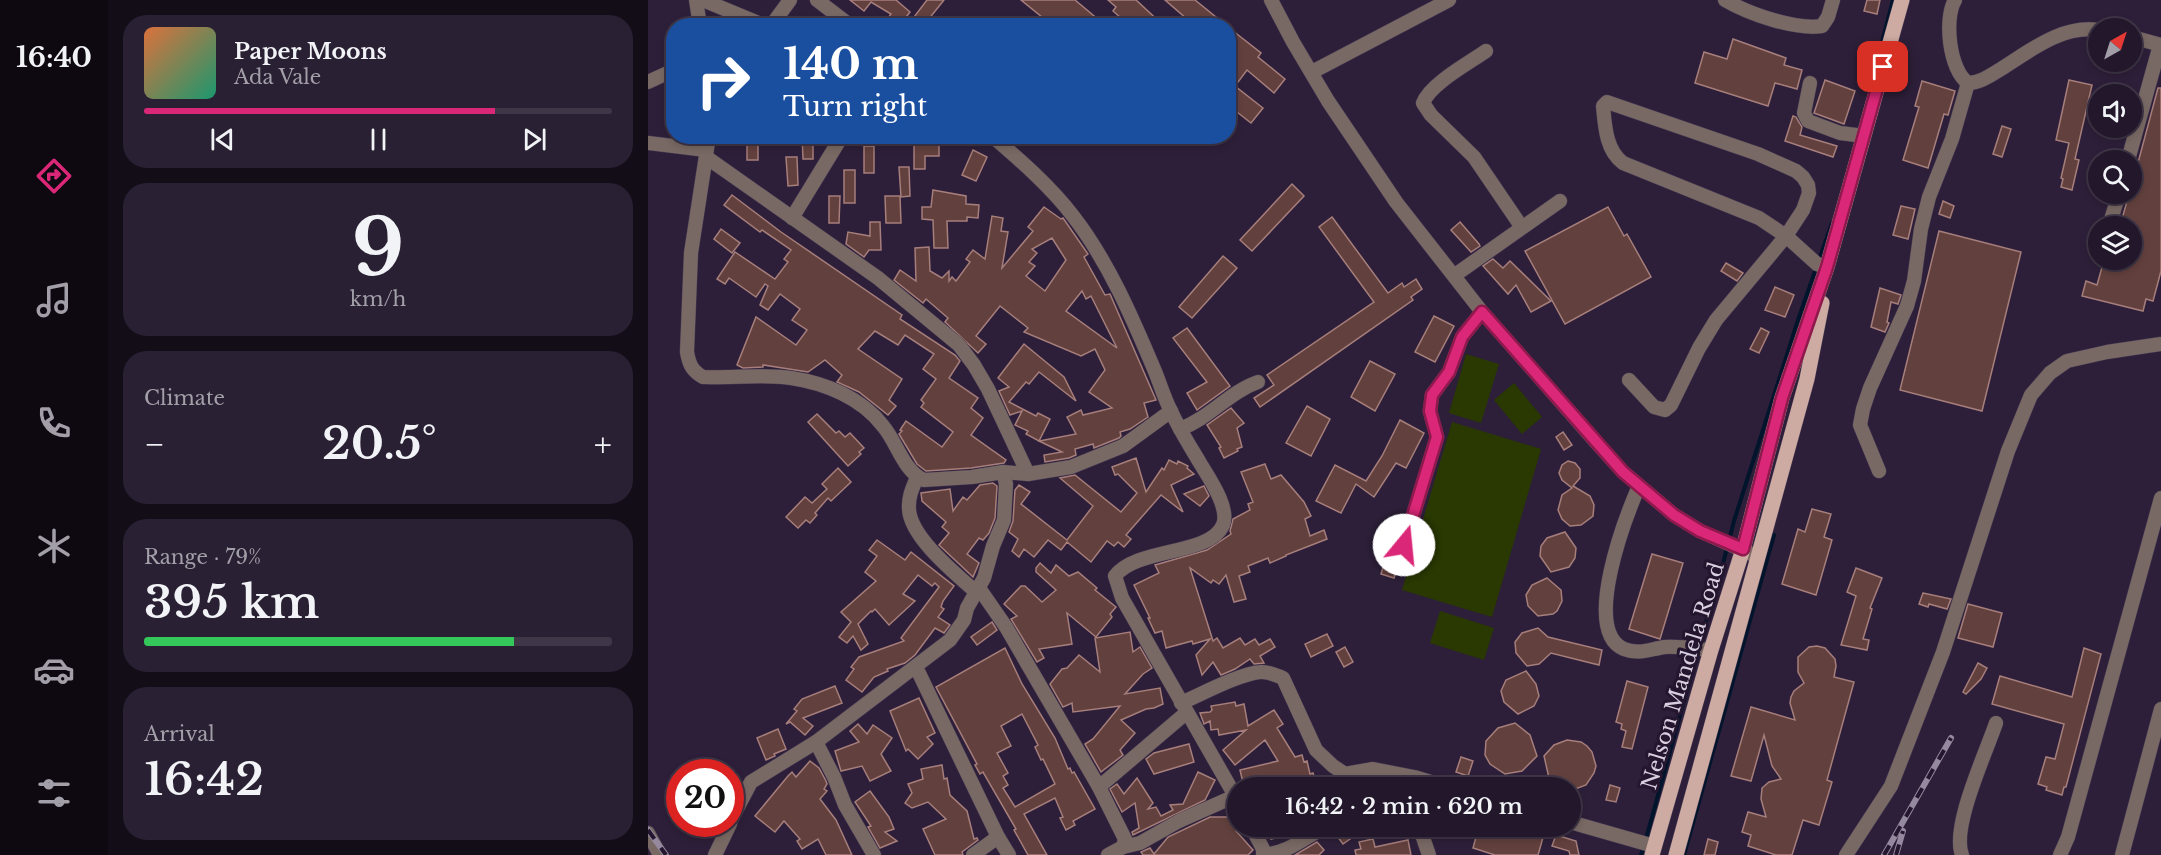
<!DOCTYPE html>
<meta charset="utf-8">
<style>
:root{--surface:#22172b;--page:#2a2033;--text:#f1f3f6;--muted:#a29fa9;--line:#3f3647;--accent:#db2777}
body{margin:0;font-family:"Libre Baskerville",serif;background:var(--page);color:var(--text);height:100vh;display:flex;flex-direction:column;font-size:22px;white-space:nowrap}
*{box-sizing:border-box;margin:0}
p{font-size:20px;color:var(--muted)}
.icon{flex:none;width:33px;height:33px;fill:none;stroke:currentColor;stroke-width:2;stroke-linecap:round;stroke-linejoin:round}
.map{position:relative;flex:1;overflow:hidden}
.panel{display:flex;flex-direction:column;gap:15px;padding:15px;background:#130d18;width:540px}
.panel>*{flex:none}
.top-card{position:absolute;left:18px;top:18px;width:570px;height:126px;border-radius:24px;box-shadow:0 3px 9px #0003,0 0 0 2px var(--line);background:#1a4fa0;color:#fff;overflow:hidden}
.needle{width:39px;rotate:39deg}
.controls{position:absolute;left:1440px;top:18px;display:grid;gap:12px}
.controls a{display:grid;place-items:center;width:54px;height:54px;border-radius:50%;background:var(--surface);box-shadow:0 3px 9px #0003,0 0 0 2px var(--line);font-size:30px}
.speed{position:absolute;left:18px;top:759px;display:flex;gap:12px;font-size:30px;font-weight:700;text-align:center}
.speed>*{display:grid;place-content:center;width:78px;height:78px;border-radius:50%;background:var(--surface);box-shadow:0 3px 9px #0003,0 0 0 2px var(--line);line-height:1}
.speed .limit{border:9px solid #d22;background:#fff;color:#111}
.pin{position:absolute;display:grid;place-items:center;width:51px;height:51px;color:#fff;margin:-26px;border-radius:12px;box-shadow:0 3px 9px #0006}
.me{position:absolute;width:66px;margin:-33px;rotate:17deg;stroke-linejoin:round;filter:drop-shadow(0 0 4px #0008)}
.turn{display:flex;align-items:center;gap:21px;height:126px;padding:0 18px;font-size:27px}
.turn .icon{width:78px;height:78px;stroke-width:2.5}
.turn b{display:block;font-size:42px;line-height:51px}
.big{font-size:45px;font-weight:600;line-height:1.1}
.panel .tile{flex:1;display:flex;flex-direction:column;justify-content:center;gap:9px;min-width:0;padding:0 21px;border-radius:24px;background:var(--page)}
.panel .dial{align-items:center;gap:0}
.dial b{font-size:78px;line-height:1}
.song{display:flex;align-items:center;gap:18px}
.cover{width:72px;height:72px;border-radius:9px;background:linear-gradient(135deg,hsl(20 70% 55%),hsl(160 70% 35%))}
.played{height:6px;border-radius:3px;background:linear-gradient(90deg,var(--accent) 75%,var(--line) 75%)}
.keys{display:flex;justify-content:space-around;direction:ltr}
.heat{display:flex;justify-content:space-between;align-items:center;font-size:33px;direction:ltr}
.charge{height:9px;border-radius:4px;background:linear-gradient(90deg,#34c759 79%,var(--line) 0)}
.trip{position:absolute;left:579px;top:777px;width:354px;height:60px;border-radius:30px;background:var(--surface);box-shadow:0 3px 9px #0003,0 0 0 2px var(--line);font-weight:600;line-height:60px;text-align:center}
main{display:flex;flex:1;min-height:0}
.tab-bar{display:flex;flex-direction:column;width:108px;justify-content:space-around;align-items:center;background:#0e0911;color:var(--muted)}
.tab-bar .icon{width:42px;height:42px}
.tab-bar .active{color:var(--accent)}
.tab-bar b{font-size:27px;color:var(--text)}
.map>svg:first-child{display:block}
.green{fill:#293901}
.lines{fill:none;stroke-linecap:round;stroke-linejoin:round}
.stream{stroke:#00142c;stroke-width:4}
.building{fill:#62403d;stroke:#a67e7b;stroke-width:1.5;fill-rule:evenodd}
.minor-casing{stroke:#483b54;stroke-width:15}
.major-casing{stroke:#483b54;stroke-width:16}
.minor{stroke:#796964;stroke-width:14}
.major{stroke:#cdaba2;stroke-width:15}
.rail-casing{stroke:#94899e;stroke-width:6}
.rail{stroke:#23162e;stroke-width:4;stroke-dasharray:11;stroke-linecap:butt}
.route-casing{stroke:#8e194d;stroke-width:15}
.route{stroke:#db2777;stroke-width:10}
.labels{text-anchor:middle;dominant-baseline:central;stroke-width:6;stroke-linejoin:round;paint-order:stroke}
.street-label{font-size:21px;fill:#d8cfe0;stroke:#23162e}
</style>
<main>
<nav class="tab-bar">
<b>16:40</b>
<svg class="icon active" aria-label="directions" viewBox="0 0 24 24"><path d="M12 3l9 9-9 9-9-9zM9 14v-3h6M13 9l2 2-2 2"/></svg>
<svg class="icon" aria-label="music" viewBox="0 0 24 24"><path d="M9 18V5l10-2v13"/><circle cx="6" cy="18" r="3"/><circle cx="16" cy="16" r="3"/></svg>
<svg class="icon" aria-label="phone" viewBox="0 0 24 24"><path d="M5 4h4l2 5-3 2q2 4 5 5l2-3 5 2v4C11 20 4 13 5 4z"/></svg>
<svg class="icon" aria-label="climate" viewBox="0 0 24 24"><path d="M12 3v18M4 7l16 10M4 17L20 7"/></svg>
<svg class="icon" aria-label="car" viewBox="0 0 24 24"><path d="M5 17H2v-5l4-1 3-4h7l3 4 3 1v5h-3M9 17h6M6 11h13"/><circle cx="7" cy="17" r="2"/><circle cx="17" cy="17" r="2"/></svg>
<svg class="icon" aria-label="filters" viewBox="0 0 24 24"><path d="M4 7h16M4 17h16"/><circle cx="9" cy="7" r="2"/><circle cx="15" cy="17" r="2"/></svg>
</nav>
<section class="panel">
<div class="tile">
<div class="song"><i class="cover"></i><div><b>Paper Moons</b><p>Ada Vale</p></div></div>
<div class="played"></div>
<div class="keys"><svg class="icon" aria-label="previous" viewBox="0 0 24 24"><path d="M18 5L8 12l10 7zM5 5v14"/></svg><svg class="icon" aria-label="pause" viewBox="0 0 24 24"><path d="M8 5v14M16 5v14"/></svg><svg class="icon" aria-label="next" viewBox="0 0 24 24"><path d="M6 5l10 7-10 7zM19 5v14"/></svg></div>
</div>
<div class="tile dial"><b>9</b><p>km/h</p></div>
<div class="tile"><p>Climate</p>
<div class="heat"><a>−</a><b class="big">20.5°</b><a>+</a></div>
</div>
<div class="tile"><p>Range · 79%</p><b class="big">395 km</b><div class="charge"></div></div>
<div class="tile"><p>Arrival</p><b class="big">16:42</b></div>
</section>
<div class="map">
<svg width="1513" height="855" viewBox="0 0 1513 855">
<rect width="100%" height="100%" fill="#2d1f39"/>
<g class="green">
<path d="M818 354 851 364 833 423 801 413Z"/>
<path d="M866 383 894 417 874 434 846 400Z"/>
<path d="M804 422 893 449 844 617 754 590Z"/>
<path d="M792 611 846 628 836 660 782 643Z"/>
</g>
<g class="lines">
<g class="stream">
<path d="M1227 69 1245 0"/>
<path d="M1051 645 1070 583 1086 521 1150 320 1184 223"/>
<path d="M998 839 1049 653"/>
<path d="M993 855 996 846"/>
<path d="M1036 855 1126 535"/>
</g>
</g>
<g class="building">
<path d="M202 0H248L262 12 251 26H234L243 14 223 2 216 11Z"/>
<path d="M279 0H296L276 25 266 17Z"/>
<path d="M373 0H427L458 26H405Z"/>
<path d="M460 0H488L516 26H482L465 11 468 7Z"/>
<path d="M517 0H547L579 26H547Z"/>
<path d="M1219 0H1232L1229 14 1216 11Z"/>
<path d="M580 27 613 53 610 57 637 79 626 93 599 70 587 86 615 108 603 123 580 105Z"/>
<path d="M1085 39 1138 58 1136 65 1154 70 1149 89 1127 83 1120 106 1047 83 1056 52 1079 59Z"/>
<path d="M1177 80 1207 91 1196 124 1166 113Z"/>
<path d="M1421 80 1444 85 1427 159 1431 160 1424 190 1413 187 1415 179 1413 178 1421 143 1408 140Z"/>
<path d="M1274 81 1307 91 1300 115 1296 114 1280 168 1255 160 1271 107 1267 106Z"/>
<path d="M1510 88H1513V271L1505 301 1498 299 1495 311 1434 296 1438 281 1449 285 1456 260H1484V226H1472L1481 194H1484V185Z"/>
<path d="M1145 116 1148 117 1154 127 1152 135 1189 146 1185 157 1137 141Z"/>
<path d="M1354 126 1363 129 1354 157 1345 154Z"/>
<rect x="99" y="136" width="11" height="24"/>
<path d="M154 136H165V159H155Z"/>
<path d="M281 136H291V156H277V169H266V143H281Z"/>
<rect x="216" y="146" width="10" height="27"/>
<path d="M325 150 339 157 328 181 314 175Z"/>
<path d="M138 157H149L150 185 140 186Z"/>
<path d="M251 167H261L262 196 253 197Z"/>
<rect x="196" y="170" width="11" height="33"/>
<path d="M644 184 656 196 604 251 592 240Z"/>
<path d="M285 190 318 196V204L331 205 330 218 319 217V221H299L300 248H286L285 220 274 219V207H283Z"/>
<path d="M84 195 133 232 254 315 252 319 307 355 312 361 301 378 330 398 323 408 335 418 323 435 358 460 356 463 323 468 278 471 269 464 251 434 254 431 252 430 258 421 294 447 305 432 273 407 276 403 273 400 288 379 275 369 286 354 257 335 250 345 227 331 210 349 254 379 241 400 248 406 240 415 211 392 189 382 194 375 177 360 160 372 115 365V367L95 368 89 365 108 317 148 345 159 330 144 320 152 309 132 294 120 310 112 305 120 286 117 284 108 297 81 278 77 284 69 279 87 252 127 279 140 262 136 259 143 250 114 230 112 232 76 205Z"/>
<path d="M181 196H192L191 223H181Z"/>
<path d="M237 196H252L253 223H238Z"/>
<path d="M1295 201 1306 206 1302 218 1291 214Z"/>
<path d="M1253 206 1267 209 1260 239 1245 235Z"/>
<path d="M396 207 413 219 415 218 440 254 436 257 457 295 462 294 508 400 496 403 500 417 482 429 472 432 473 436 471 438 446 448 445 444 427 449 428 455 421 458 397 462 396 455 414 452 391 441 428 434 419 417 433 410 435 415 464 408 441 392 457 370 447 349 433 356 376 332 380 328 352 306 328 336 338 344 330 353 297 322 300 318 278 299 275 303 246 280 252 270 268 281 267 248 281 247 282 271 294 278 301 271V281L304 277 308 281 322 262 318 259 325 250 337 259 344 216 355 218 353 231 360 232 354 268 385 231 380 227ZM404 238 418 260 397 291 378 276 387 266 381 262 389 253 384 249ZM434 291 438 299 443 296 469 348 418 311Z"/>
<path d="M960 207 976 236 979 234 1003 277 917 324 877 251Z"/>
<path d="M684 217 740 293 754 283 756 287 768 279 774 289 763 297 765 300 612 407 606 398 626 385 619 375 726 302 671 227Z"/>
<path d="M222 222H232L233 250H221L216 257 198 244 200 232 222 236Z"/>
<path d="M812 222 831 244 832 246 823 252 803 230Z"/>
<path d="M73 229 92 243 84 253 66 239Z"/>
<path d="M1291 231 1373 252 1334 411 1252 390Z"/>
<path d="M575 256 589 268 544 318 531 307Z"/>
<path d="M845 259 855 268 862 261 903 301 883 312 868 285 860 294 835 266Z"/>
<path d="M1078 263 1095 273 1089 281 1073 271Z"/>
<path d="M1127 287 1146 295 1137 317 1117 310Z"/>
<path d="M1232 288 1253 295 1250 304 1243 302 1239 322 1241 323 1237 332 1223 327Z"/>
<path d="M786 316 806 326 787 362 767 352Z"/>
<path d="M539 328 582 386 549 410 539 393 559 382 525 338Z"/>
<path d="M1113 328 1121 332 1111 353 1102 349Z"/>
<path d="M376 344 416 377 428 401 391 372 381 384 378 382 361 402 388 416 390 413 402 419 391 441 378 434 380 431 367 425 374 411 362 415 351 391 361 387 350 378Z"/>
<path d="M722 361 747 374 727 411 703 397Z"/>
<path d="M659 406 682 419 663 456 638 443Z"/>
<path d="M583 408 596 423 589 428 594 447 589 449 590 451 576 458 571 448 573 447 559 425Z"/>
<path d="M169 414 188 433 191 431 197 437 202 433 216 448 211 452 213 454 200 466 160 422Z"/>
<path d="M752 420 776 433 758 468 748 463 726 497 708 484 693 513 668 501 687 465 718 481 734 456Z"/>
<path d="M915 432 924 445 916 450 908 437Z"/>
<path d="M488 458 498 492 514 468 516 470 521 460 529 464 530 461 540 466 539 468 546 474 523 485 535 512 513 495 478 535 483 539 476 547 470 542 466 546 459 541 443 562 419 542 413 550 400 540 386 557 376 549 371 557 364 551 370 539 361 532 365 521 367 490 371 485 382 492 373 504 419 540 445 506 412 478 427 475 473 512 489 493 470 474 467 475 464 467Z"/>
<path d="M920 461 927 463 932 469V478L925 486 942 496 946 505 945 516 933 525 922 526 914 519 910 510 914 495 924 488 914 480 911 473 914 465Z"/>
<path d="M617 464 623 479 633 475 656 502 663 516 657 519 662 536 676 530 679 539 638 555V556L622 563 620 558 600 566 602 572 591 576 598 599 586 602 578 575 571 584 565 580 563 583 542 568 565 641 569 638 575 648 592 638 597 645 607 639 611 645 622 639 627 647 612 656 616 663 606 664 602 659 587 669 573 675 565 662 554 675 548 655 562 639 545 644 544 641 518 648 514 631 507 633 500 618H502L486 585 511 573 507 565 559 550 583 534 582 531 585 519 602 510 600 504 605 502 593 472Z"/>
<path d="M190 468 203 482 183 501 180 498 167 513 169 515 162 523 158 520 150 528 138 517 157 497 164 503 179 489 174 484Z"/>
<path d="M345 483 349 486 347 518 341 533 335 540 331 538 319 554 331 563 325 577 291 545 301 533 294 527 298 522 274 501 273 493 302 489 305 511 315 497 319 500 332 485Z"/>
<path d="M556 486 561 496 552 506 536 494Z"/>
<path d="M1164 509 1183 514 1176 537 1184 540 1168 595 1134 584 1150 529 1157 532Z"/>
<path d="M917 532 928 548 927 558 921 567 903 572 892 556 893 546 899 538Z"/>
<path d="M229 540 257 560 263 552 306 586 295 601 293 607 296 609 290 617 302 625 296 633 287 628 267 655 257 663 239 669 240 671 226 677 214 692 198 680 206 669 203 667 211 657 256 641 253 638 291 587 287 583 284 586 270 575 255 594 267 601 241 625 227 609 224 612 223 611 210 624 220 644 213 650 205 636 199 643 191 637 203 622 193 612 228 581 217 572 229 556 221 550Z"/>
<path d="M742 543 747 544 749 551 754 554 746 578 733 574Z"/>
<path d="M1004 554 1035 563 1012 639 981 629Z"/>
<path d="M392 563 403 573 408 565 421 576 430 572 449 588 447 590 468 607 462 614 464 617 448 637 419 613 424 644 391 649 396 658 389 662 363 619 369 616 356 604 373 586H377L394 602 408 590 388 572V568Z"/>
<path d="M1208 568 1234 578 1222 608 1224 609 1215 639 1221 640 1219 650 1193 645 1208 596 1199 592Z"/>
<path d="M899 578 913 590 914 601 909 611 905 614 890 616 880 606 878 595 884 585Z"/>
<path d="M1275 593 1303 599 1299 609 1281 604 1280 607 1271 604Z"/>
<path d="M1320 604 1354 613 1345 647 1310 638Z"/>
<path d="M344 622 349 630 329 645 323 637Z"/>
<path d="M890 628 900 637 954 650 951 665 903 653 891 664 879 666 868 653 867 642 874 633Z"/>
<path d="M482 632 485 652 492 647 504 668 495 674 477 694 512 688 515 704 506 708 498 709 473 720 487 733 472 750 475 755 453 772 437 744 445 739 472 706 425 712 424 703 415 707 402 684 414 669 419 668 431 655 452 672 447 638Z"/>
<path d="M679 634 685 646 663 657 657 644Z"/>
<path d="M1169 646 1177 648 1187 659 1188 666 1186 677 1206 682 1179 780 1184 782 1171 825 1155 820 1144 855H1128L1100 846 1103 835 1094 832 1100 812 1118 817 1113 799 1114 788 1121 782 1133 779 1124 766 1116 735 1103 781 1083 776 1103 707 1147 720 1142 703 1143 697 1146 691 1156 683 1150 672V657L1161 647Z"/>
<path d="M697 647 705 662 696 667 688 652Z"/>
<path d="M357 648 374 684 407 738 420 769 422 768 424 773 426 772 447 809 425 821 427 825 418 830 412 818 415 817 407 798 376 814 399 855H380L366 830 368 829 335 772 332 774 327 765 329 764 288 687ZM374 714 390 745 387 747 393 760 395 759 407 784 367 807 355 788 360 785 355 776 360 773 349 753 363 746 353 726Z"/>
<path d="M1436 648 1453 654 1418 787H1416L1414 795 1398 790 1399 787 1390 784 1398 757 1407 759 1416 724 1344 704 1352 676 1424 697Z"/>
<path d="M1330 663 1339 668 1333 679 1318 694 1315 692Z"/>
<path d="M878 671 888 684 891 696 886 706 870 714 856 702 853 691 858 680Z"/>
<path d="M979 681 1000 687 984 749 974 747 978 731 973 729 974 724 968 722Z"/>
<path d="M187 686 194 703 155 718 165 726 157 735 142 722 138 724 149 711 146 709 154 699Z"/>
<path d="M271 698 287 733 279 737 285 744 270 759 260 749 258 751 242 711Z"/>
<path d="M587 702 588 706 596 704 600 726 626 710 635 724 629 728 647 757 654 755 656 762 659 761 662 774 665 773 670 788H628L638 777 596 787 592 770 630 761 617 740 587 765 575 750 598 730 571 735 570 729 563 730 562 721 556 724 552 713 562 712 564 710 563 706Z"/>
<path d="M867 723 882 735 889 756 874 771 857 774 842 764 837 755 838 741 850 728Z"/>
<path d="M210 724 219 734 225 725 244 738 233 754 243 771 222 781 214 766 193 771 187 751 211 742 202 731Z"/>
<path d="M130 729 138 749 126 754 127 756 118 760 109 738Z"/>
<path d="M919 740 933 742 939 746 944 752 948 766 946 773 938 785 922 791V788H911L901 778 896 756 906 745Z"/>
<path d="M541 744 546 762 506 774 498 759 506 753Z"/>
<path d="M813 757 825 761 820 776 808 772Z"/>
<path d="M162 761 171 768 178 781 179 784 176 789 179 791 172 799 188 820 204 855H178L170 839 154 849 149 841 152 839 136 821 127 832 107 816 140 776 144 772 148 777Z"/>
<path d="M294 765 296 779 299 778 302 795 319 811 326 839 329 838 330 840 314 852 315 855H287L275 829 298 819 280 802 264 808 257 803 264 793 260 784 275 779 273 769Z"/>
<path d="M550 772 567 780 557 800 485 835 484 832 491 828 487 803 474 812 462 789 469 784 476 794 489 778 505 803 500 809 508 807 513 816 525 810 522 805 535 804Z"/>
<path d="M962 785 972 788 968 802 958 800Z"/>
<path d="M222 791 241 817 246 829 237 832 249 841 232 848 220 827 223 826 207 802Z"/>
<path d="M562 817H587L588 831 605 850 600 855H495L493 852 502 848 506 854 520 837Z"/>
<path d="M621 826H660L649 833 623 839Z"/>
<path d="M689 826H703L709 834 695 844 686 832Z"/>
<path d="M831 826H871L896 834 890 855H847L825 848Z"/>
<path d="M908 835 928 841 931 855H922L921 851 904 846Z"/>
<path d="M725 839 727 847 760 840 763 855H708L707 850 713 849 711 842Z"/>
<path d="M1060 839 1070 842 1067 855H1056Z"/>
<path d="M669 842 676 850 671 855H647Z"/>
</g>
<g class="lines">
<g class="minor-casing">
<g id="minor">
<path d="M48 0 52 26"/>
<path d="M55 0 115 25"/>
<path d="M169 0 203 26"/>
<path d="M623 0 645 42 680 101 748 202 834 312 947 441 975 472 1026 515 1052 531 1110 557"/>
<path d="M1077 0C1101 14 1147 30 1174 26L1180 17 1185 0"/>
<path d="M1307 0C1296 18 1301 70 1320 83 1332 83 1343 75 1353 69 1383 50 1414 25 1450 30"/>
<path d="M123 26 142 0"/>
<path d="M1484 37 1513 45"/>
<path d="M838 51C821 63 782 84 775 103L783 115 826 157 873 226"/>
<path d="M664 72 801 0"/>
<path d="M0 82 26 70"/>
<path d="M1162 83 1156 113 1160 121 1192 133 1216 136"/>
<path d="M61 136 43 253 39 352C41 364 44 371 55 377 84 378 114 374 143 378 177 383 214 398 235 426 249 442 255 471 276 480L324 477 355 472 380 474 423 467 475 446 523 411"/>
<path d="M344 136C372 160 403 187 425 216 460 261 484 317 506 369 512 383 516 398 523 411 531 429 542 446 552 463 561 478 582 508 575 525 562 556 489 547 467 576L474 598 590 801"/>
<path d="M0 143 58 150"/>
<path d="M58 157 230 278 311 345 326 365 340 389 380 474"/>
<path d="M1480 160 1512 45"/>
<path d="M144 218 194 136"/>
<path d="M1461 226 1471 194"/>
<path d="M807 275 912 201"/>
<path d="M981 380 1006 407 1017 410 1023 405 1051 348 1068 320 1138 236 1155 210 1161 193 1160 185 1155 177 1148 171 1110 154 959 102 955 106C957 127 958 150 975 163L1111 218 1138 236 1169 264 1179 267"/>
<path d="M532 429C562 418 581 392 610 382"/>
<path d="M1231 471 1212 425 1215 409 1222 388 1259 306 1266 281 1273 229 1281 197 1304 139 1320 83"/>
<path d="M269 477C265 487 260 497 261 509 262 537 308 574 328 592"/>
<path d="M991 486C978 516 933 631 976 649 991 655 1002 649 1017 647 1032 646 1048 649 1063 650"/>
<path d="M756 545 789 437 782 411 784 395 801 372 814 337 834 312"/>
<path d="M331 588 358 627 451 787 477 839 475 847 460 855"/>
<path d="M268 667 350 837 361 855"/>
<path d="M533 703C554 694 591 674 612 672 620 671 627 675 635 678L668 750 685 766 697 774 725 769 766 777 803 788"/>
<path d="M168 742 186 777 197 805 226 855"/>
<path d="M451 787 538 713"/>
<path d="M82 822 103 782 168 742 302 640 316 620 319 608 336 578 345 546 356 520 358 484 355 472"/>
<path d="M922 822 1006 846"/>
<path d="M603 826 615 849V855"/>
<path d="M771 826 781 855"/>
<path d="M0 833 12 855"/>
<path d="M475 847 492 843 531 821 587 796"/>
<path d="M616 854C639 855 659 835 680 826"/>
<path d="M67 855 82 824"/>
<path d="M325 855 350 837"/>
<path d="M1198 855 1243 786 1295 652 1360 451 1383 395 1402 373 1419 361 1459 352 1513 344"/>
<path d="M1314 855C1303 827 1338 753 1348 723"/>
<path d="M1412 855 1420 837 1513 498"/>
<path d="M1474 855 1513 709"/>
</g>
</g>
<g class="major-casing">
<g id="major">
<path d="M1004 855 1063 650 1095 549 1134 398 1179 267 1254 0"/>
<path d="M1028 855 1159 379 1174 303"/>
</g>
</g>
<use href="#minor" class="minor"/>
<use href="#major" class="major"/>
<g class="rail-casing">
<g id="rail">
<path d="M0 830 18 855"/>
<path d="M1236 855 1303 738"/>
<path d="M1248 855 1255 831"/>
</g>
</g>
<use href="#rail" class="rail"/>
</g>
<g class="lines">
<g class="route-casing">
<path id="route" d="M756 545 789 437 782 411 784 395 801 372 814 337 834 312 975 472 1026 515 1052 531 1095 549 1134 398 1179 267 1235 67"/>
</g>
<use href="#route" class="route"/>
</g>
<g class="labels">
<g class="street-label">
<text transform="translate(1035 676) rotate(-73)">Nelson Mandela Road</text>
</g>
</g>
</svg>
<div class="controls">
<a><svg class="needle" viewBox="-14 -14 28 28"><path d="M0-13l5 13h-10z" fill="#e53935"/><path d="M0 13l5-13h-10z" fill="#a29fa9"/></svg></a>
<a><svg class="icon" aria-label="sound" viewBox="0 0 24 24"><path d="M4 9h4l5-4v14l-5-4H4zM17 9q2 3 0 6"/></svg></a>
<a><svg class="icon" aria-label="search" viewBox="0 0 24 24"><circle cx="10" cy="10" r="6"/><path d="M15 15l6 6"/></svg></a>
<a><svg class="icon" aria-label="layers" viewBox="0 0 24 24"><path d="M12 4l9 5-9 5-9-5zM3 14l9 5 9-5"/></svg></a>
</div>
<div class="speed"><div class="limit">20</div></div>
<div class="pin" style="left:1235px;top:67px;background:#d93025"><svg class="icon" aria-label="arrive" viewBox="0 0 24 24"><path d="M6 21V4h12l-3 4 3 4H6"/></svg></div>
<svg class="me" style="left:756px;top:545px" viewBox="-20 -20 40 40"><circle r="19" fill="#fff"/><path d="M0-13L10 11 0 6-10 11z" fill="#db2777"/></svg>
<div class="trip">16:42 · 2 min · 620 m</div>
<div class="top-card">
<div class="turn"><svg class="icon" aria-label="right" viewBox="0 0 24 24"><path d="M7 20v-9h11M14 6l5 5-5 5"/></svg><div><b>140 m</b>Turn right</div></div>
</div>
</div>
</main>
